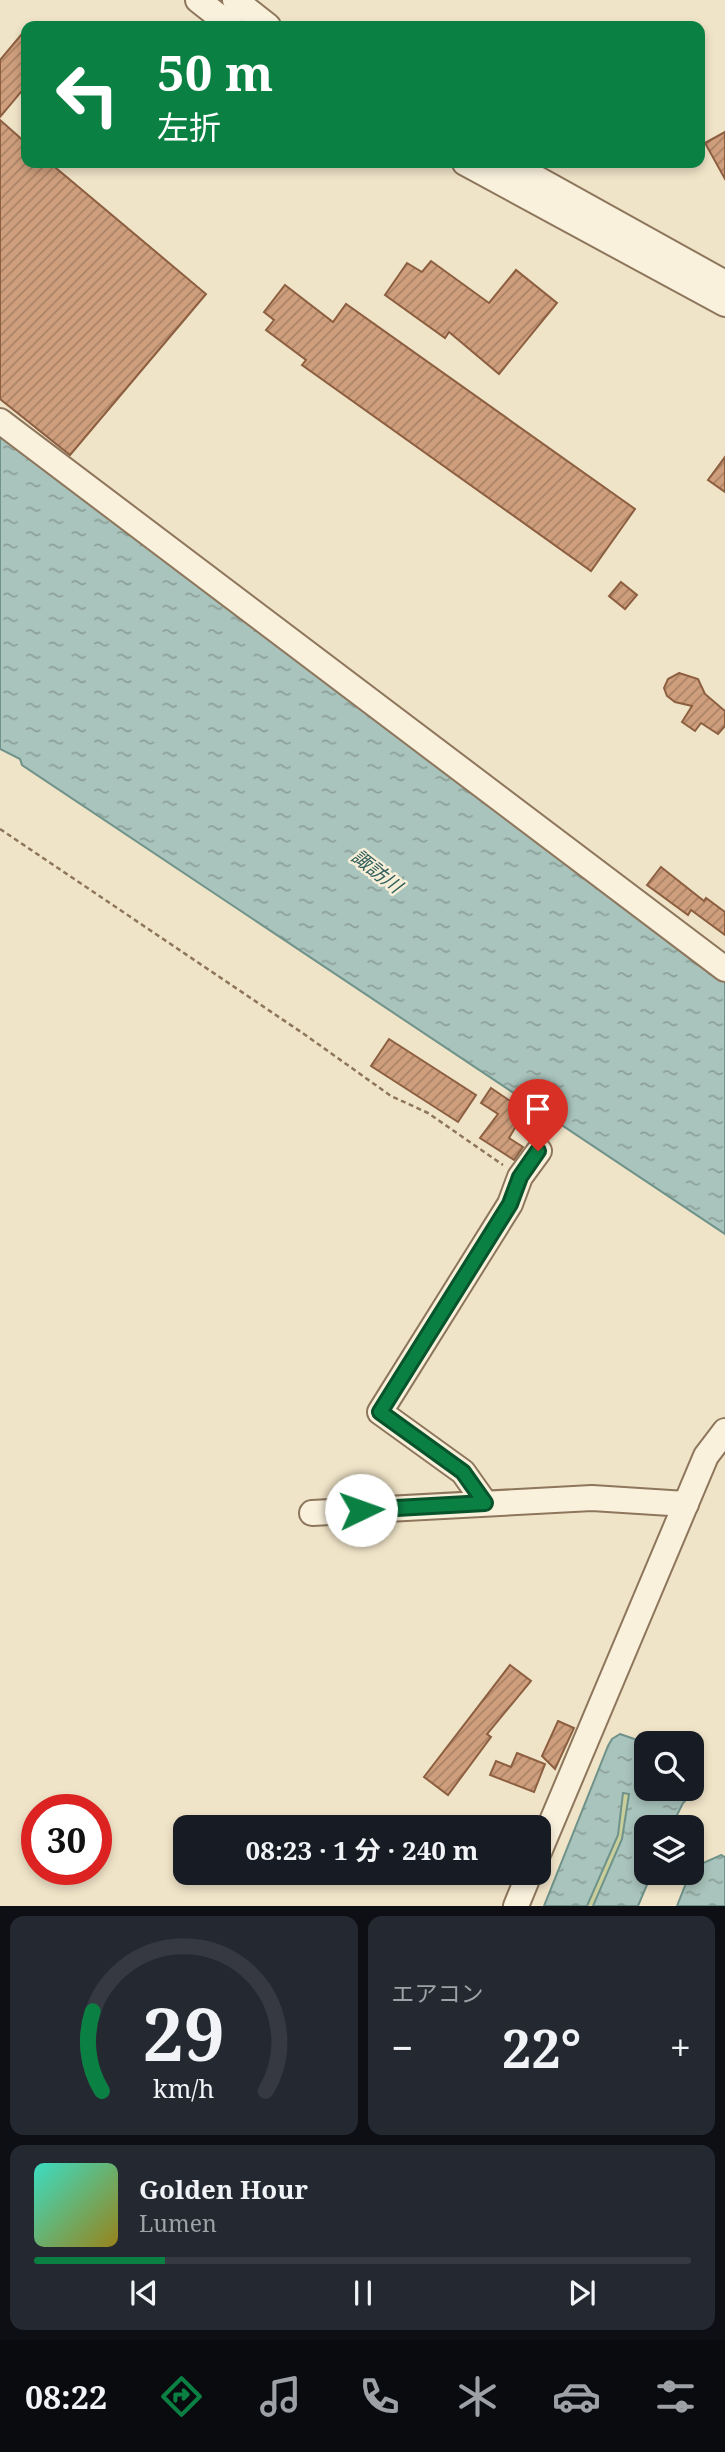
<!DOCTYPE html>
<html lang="ja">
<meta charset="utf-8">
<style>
:root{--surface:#171b24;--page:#242831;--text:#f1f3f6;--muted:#9ea1a6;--line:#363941;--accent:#0b8043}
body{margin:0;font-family:"Noto Serif","Noto Sans JP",serif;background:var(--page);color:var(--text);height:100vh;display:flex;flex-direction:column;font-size:26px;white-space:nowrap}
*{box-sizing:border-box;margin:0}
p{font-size:23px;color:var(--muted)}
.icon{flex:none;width:38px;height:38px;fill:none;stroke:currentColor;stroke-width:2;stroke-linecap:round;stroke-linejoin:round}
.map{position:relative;height:1906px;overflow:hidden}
.sheet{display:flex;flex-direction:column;gap:10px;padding:10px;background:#0d0f14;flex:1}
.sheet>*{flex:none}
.top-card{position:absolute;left:21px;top:21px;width:684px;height:147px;border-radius:14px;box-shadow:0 4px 10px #0003;background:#0b8043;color:#fff;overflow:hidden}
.fabs{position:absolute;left:634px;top:1731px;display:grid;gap:14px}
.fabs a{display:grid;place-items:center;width:70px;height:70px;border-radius:14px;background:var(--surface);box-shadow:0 4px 10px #0003;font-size:35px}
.speed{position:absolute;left:21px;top:1794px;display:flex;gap:14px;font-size:35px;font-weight:700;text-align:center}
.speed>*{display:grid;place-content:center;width:91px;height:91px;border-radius:50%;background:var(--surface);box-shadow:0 4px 10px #0003;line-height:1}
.speed .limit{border:10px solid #d22;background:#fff;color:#111}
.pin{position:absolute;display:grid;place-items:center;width:60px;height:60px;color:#fff;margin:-72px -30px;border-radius:50% 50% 50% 0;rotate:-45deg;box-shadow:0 0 7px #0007}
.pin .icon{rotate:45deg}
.me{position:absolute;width:77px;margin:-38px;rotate:87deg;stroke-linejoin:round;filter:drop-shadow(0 0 5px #0008)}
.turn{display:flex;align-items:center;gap:24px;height:147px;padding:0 21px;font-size:32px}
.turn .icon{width:91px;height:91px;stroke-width:2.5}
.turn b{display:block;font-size:49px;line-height:60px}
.big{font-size:52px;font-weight:700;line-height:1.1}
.sheet .widget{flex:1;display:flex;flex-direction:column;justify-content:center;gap:10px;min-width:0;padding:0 24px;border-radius:14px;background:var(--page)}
.sheet .dial{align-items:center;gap:0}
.dial svg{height:182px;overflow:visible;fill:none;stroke:var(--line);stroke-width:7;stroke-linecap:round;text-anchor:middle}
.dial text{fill:var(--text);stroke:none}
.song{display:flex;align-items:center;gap:21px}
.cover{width:84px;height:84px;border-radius:10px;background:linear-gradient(135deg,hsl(170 70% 55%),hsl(50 70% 35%))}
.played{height:7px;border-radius:4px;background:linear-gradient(90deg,var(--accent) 20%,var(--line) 20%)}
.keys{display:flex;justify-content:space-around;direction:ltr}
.heat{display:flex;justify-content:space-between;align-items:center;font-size:38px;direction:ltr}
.sheet .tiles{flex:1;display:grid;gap:10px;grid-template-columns:1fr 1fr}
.widget:last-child{grid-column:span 2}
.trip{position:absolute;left:173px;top:1815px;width:378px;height:70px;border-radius:14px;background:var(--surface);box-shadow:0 4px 10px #0003;font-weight:700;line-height:70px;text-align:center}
.menu{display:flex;height:112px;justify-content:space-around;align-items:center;background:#090b0e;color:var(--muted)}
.menu .icon{width:49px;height:49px}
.menu .on{color:var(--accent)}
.menu b{font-size:32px;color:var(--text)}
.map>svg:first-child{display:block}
.grass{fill:#c9cf9b}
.water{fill:url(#water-ripples);stroke:#6f938a;stroke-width:2}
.building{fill:url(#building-hatch);stroke:#8d5f41;stroke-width:2}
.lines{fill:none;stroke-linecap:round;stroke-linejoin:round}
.minor-casing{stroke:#8d765c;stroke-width:28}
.path{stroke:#8d765c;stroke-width:2.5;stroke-dasharray:5 3.5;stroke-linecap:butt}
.minor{stroke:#faf1dc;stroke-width:24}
.route-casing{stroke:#07532c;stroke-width:18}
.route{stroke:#0b8043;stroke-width:12}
.labels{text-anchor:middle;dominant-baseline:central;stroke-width:5;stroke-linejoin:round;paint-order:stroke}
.water-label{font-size:19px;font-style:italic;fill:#2f5d5a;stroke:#f7eed8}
</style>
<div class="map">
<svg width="725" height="1906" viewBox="0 0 725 1906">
<defs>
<pattern id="water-ripples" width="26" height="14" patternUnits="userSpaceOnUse" patternTransform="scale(1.75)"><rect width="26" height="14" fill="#a9c4bc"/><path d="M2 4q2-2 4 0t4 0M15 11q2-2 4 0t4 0" fill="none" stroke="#8ba098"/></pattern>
<pattern id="building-hatch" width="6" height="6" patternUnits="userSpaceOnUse" patternTransform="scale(1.75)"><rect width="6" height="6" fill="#cf9f7d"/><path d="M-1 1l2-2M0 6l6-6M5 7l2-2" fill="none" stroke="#a98266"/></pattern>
</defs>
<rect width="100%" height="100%" fill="#f0e4c8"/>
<path class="grass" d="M623 1793H629L622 1839 593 1906H587L618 1835Z"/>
<g class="water">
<path d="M0 427 725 975V1234L22 765 20 759 0 749Z"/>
<path d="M620 1734 646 1743V1788H691V1786L696 1790 683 1803 671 1827H646V1872L652 1873 638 1906H593L622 1839 629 1794 623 1793 618 1835 587 1906H544L608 1746 612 1739Z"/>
<path d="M721 1855 725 1857V1906H677L692 1868Z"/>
</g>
<g class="building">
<path d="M26 29V86L0 117V60Z"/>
<path d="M0 120 26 143V163H50L206 294 70 455 0 399Z"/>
<path d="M725 132V179L705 143Z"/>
<path d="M431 261 489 303 516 270 557 303 499 374 449 332 445 338 385 295 407 263 422 272Z"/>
<path d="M285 285 333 322 346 304 635 509 591 571 302 365 306 360 266 330 274 320 264 312Z"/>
<path d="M725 457V492L708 480Z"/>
<path d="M621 582 637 595 625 609 609 596Z"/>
<path d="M679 673 698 679 705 694 725 711V726L718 734 701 723 695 731 682 722 692 706 675 702 667 696 664 688 668 679Z"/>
<path d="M661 867 704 901 706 898 725 912V935L691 910 688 915 647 885Z"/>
<path d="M389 1039 476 1095 458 1122 371 1066Z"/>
<path d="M491 1088 525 1111 509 1138 523 1147 514 1160 480 1138 498 1114 481 1103Z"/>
<path d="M510 1665 531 1681 487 1734 491 1737 448 1795 424 1777Z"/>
<path d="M558 1721 574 1728 555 1769 542 1756Z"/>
<path d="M517 1753 545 1764 534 1792 490 1775 496 1761 511 1767Z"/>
</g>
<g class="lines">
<g class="minor-casing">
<g id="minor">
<path d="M198 0 231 26"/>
<path d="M235 0 268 26"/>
<path d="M465 163 725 304"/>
<path d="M509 163 725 283"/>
<path d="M0 421 725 969"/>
<path d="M485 1503 463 1472 380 1412 510 1204 520 1177 539 1151"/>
<path d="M312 1513 592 1498 686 1504"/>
<path d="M539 1852 706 1456 725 1431"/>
<path d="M516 1906 530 1872"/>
</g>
</g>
<path class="path" d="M0 829 304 1034 391 1096 428 1113 503 1165"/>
<use href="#minor" class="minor"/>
</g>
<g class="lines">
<g class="route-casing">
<path id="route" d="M361 1510 485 1503 463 1472 380 1412 510 1204 520 1177 538 1151"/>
</g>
<use href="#route" class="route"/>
</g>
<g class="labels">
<g class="water-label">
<text transform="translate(377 871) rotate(38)">諏訪川</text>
</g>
</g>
</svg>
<div class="fabs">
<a><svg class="icon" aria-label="search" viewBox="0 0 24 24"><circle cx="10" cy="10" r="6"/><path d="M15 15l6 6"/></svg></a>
<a><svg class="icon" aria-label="layers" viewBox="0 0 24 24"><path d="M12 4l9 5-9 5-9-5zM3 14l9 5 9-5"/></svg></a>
</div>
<div class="speed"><div class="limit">30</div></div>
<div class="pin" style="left:538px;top:1151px;background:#d93025"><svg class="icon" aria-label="arrive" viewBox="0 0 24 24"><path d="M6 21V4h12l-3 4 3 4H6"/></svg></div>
<svg class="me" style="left:361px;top:1510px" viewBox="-20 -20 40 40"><circle r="19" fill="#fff"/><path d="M0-13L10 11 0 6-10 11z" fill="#0b8043"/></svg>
<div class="trip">08:23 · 1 分 · 240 m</div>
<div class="top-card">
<div class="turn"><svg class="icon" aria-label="left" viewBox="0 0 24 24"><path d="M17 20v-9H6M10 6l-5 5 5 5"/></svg><div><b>50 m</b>左折</div></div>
</div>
</div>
<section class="sheet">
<div class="tiles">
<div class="widget dial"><svg viewBox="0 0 100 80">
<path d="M14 69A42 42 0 1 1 86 69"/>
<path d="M14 69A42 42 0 0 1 10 34" stroke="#0b8043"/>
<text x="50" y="56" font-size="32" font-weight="700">29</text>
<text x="50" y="72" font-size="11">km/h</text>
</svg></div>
<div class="widget"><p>エアコン</p>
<div class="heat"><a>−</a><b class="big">22°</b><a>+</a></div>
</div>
<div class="widget">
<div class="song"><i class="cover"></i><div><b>Golden Hour</b><p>Lumen</p></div></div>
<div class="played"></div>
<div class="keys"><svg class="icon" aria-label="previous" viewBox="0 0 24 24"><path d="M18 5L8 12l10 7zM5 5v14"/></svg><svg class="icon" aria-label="pause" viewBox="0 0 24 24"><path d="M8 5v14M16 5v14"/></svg><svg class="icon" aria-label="next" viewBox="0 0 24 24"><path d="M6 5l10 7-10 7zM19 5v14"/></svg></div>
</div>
</div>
</section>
<nav class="menu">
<b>08:22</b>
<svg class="icon on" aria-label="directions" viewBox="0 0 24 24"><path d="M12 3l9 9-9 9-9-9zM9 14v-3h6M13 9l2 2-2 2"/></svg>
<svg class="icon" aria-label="music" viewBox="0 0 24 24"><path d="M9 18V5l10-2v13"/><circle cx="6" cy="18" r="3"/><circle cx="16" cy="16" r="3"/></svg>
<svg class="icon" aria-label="phone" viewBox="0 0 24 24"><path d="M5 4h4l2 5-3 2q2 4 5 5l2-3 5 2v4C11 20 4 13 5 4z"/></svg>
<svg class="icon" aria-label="climate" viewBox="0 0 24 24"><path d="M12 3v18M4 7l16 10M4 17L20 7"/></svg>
<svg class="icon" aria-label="car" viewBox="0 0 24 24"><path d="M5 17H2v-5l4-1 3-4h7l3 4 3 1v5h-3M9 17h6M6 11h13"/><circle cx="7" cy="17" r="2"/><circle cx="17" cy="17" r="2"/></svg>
<svg class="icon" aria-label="filters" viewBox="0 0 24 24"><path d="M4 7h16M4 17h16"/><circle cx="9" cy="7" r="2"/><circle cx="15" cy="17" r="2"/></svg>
</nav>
